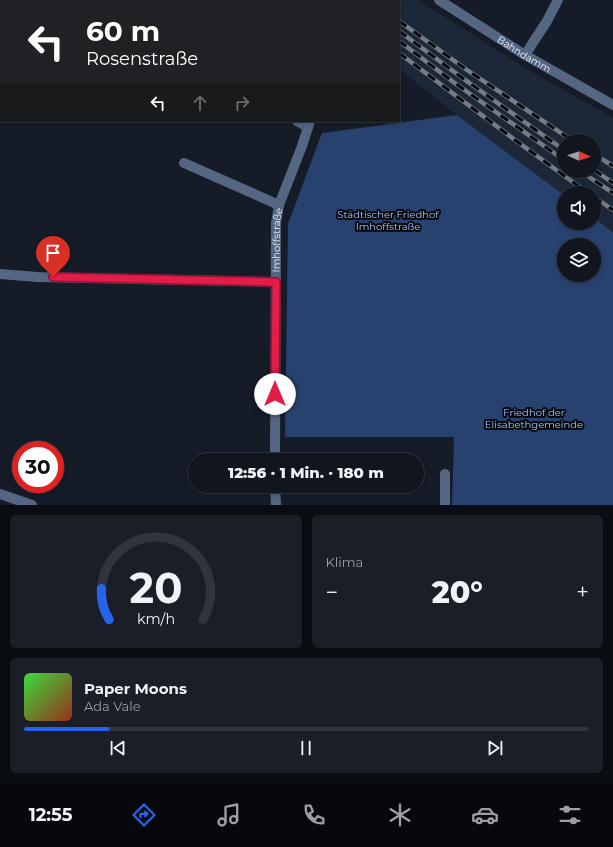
<!DOCTYPE html>
<html lang="de">
<meta charset="utf-8">
<style>
:root{--surface:#10151e;--page:#191e27;--text:#f1f3f6;--muted:#9c9fa4;--line:#30343c;--accent:#2563eb}
body{margin:0;font-family:Montserrat,sans-serif;background:var(--page);color:var(--text);height:100vh;display:flex;flex-direction:column;font-size:15px;white-space:nowrap}
*{box-sizing:border-box;margin:0}
p{font-size:13px;color:var(--muted)}
.icon{flex:none;width:22px;height:22px;fill:none;stroke:currentColor;stroke-width:2;stroke-linecap:round;stroke-linejoin:round}
.map{position:relative;height:505px;overflow:hidden}
.sheet{display:flex;flex-direction:column;gap:10px;padding:10px;background:#090c10;flex:1}
.sheet>*{flex:none}
.top-card{position:absolute;left:0px;top:0px;width:400px;height:122px;box-shadow:0 2px 6px #0003,0 0 0 1px var(--line);background:#202124;color:#fff;overflow:hidden}
.needle{width:26px;rotate:94deg}
.buttons{position:absolute;left:557px;top:134px;display:grid;gap:8px}
.buttons a{display:grid;place-items:center;width:44px;height:44px;border-radius:50%;background:var(--surface);box-shadow:0 2px 6px #0003,0 0 0 1px var(--line);font-size:20px}
.speed{position:absolute;left:12px;top:441px;display:flex;gap:8px;font-size:20px;font-weight:700;text-align:center}
.speed>*{display:grid;place-content:center;width:52px;height:52px;border-radius:50%;background:var(--surface);box-shadow:0 2px 6px #0003,0 0 0 1px var(--line);line-height:1}
.speed .limit{border:6px solid #d22;background:#fff;color:#111}
.pin{position:absolute;display:grid;place-items:center;width:34px;height:34px;color:#fff;margin:-41px -17px;border-radius:50% 50% 50% 0;rotate:-45deg;box-shadow:0 0 4px #0007}
.pin .icon{rotate:45deg}
.me{position:absolute;width:44px;margin:-22px;rotate:0deg;stroke-linejoin:round;filter:drop-shadow(0 0 3px #0008)}
.turn{display:flex;align-items:center;gap:14px;height:84px;padding:0 20px;font-size:18px}
.turn .icon{width:52px;height:52px;stroke-width:2.5}
.turn b{display:block;font-size:28px;line-height:34px}
.lanes{display:flex;align-items:center;height:38px;padding:0 20px;background:#0003;justify-content:center;gap:20px;direction:ltr}
.lanes .off{opacity:.35}
.big{font-size:30px;font-weight:800;line-height:1.1}
.sheet .tile{flex:1;display:flex;flex-direction:column;justify-content:center;gap:6px;min-width:0;padding:0 14px;border-radius:6px;background:var(--page)}
.sheet .dial{align-items:center;gap:0}
.dial svg{height:104px;overflow:visible;fill:none;stroke:var(--line);stroke-width:7;stroke-linecap:round;text-anchor:middle}
.dial text{fill:var(--text);stroke:none}
.song{display:flex;align-items:center;gap:12px}
.cover{width:48px;height:48px;border-radius:6px;background:linear-gradient(135deg,hsl(120 70% 55%),hsl(10 70% 35%))}
.played{height:4px;border-radius:2px;background:linear-gradient(90deg,var(--accent) 15%,var(--line) 15%)}
.keys{display:flex;justify-content:space-around;direction:ltr}
.heat{display:flex;justify-content:space-between;align-items:center;font-size:22px;direction:ltr}
.sheet .tiles{flex:1;display:grid;gap:10px;grid-template-columns:1fr 1fr}
.tile:last-child{grid-column:span 2}
.trip{position:absolute;left:188px;top:453px;width:236px;height:40px;border-radius:20px;background:var(--surface);box-shadow:0 2px 6px #0003,0 0 0 1px var(--line);font-weight:800;line-height:40px;text-align:center}
.tabs{display:flex;height:64px;justify-content:space-around;align-items:center;background:#06080c;color:var(--muted)}
.tabs .icon{width:28px;height:28px}
.tabs .on{color:var(--accent)}
.tabs b{font-size:18px;color:var(--text)}
.map>svg:first-child{display:block}
.built{fill:#1c2738;fill-rule:evenodd}
.green{fill:#28426f;fill-rule:evenodd}
.lines{fill:none;stroke-linecap:round;stroke-linejoin:round}
.minor-tunnel{stroke:#353c47;stroke-width:10;stroke-dasharray:10 5;stroke-linecap:butt}
.minor{stroke:#556683;stroke-width:10}
.rail-casing{stroke:#757c86;stroke-width:4.5}
.rail{stroke:#04070c;stroke-width:3;stroke-dasharray:9;stroke-linecap:butt}
.route-casing{stroke:#92132f;stroke-width:10}
.route{stroke:#e11d48;stroke-width:7}
.labels{text-anchor:middle;dominant-baseline:central;stroke-width:4;stroke-linejoin:round;paint-order:stroke}
.street-label{font-size:10px;fill:#eaeff8;stroke:#04070c}
.park-label{font-size:10px;fill:#a7c8ff;stroke:#04070c}
</style>
<div class="map">
<svg width="613" height="505" viewBox="0 0 613 505">
<rect width="100%" height="100%" fill="#151c28"/>
<path class="built" d="M311 0H418L530 71 613 118V232L594 218V193H564V195L457 115 399 69V1ZM564 141H594V171H564Z"/>
<path class="green" d="M457 115 564 195V223H594V218L613 232V505H452L454 437H285L288 224 322 133ZM564 245H594V275H564Z"/>
<g class="lines">
<path class="minor-tunnel" d="M349 1 350 0"/>
<g class="minor">
<path d="M139 0 141 1"/>
<path id="s1" d="M439 0 525 55 613 105"/>
<path d="M35 1 36 0"/>
<path d="M525 55 547 21 558 0"/>
<path d="M0 56 1 54"/>
<path d="M297 121 308 127"/>
<path d="M184 163 279 205"/>
<path d="M0 274 37 277 275 282"/>
<path id="s2" d="M275 460 276 223 279 205 302 146 310 121"/>
<path d="M275 486 276 505"/>
<path d="M0 494 32 505"/>
<path d="M445 505V474"/>
</g>
<g class="rail-casing">
<g id="rail">
<path d="M331 0 332 1"/>
<path d="M344 0 345 1"/>
<path d="M358 0 360 1"/>
<path d="M370 0 372 1"/>
<path d="M399 21 467 70 573 141"/>
<path d="M399 31 461 77 564 150"/>
<path d="M399 41 456 84 564 160"/>
<path d="M399 53 515 140 588 193"/>
<path d="M594 154 613 166"/>
<path d="M594 170 613 183"/>
<path d="M580 171 613 193"/>
<path d="M594 197 613 210"/>
</g>
</g>
<use href="#rail" class="rail"/>
</g>
<g class="lines">
<g class="route-casing">
<path id="route" d="M53 277 276 282 275 394"/>
</g>
<use href="#route" class="route"/>
</g>
<g class="labels">
<g class="street-label">
<text stroke="none"><textPath href="#s1" startOffset="101">Bahndamm</textPath></text>
<text stroke="none"><textPath href="#s2" startOffset="220">Imhoffstraße</textPath></text>
</g>
<g class="park-label">
<text x="388" y="214">Städtischer Friedhof<tspan x="388" dy="12">Imhoffstraße</tspan></text>
<text x="534" y="412">Friedhof der<tspan x="534" dy="12">Elisabethgemeinde</tspan></text>
</g>
</g>
</svg>
<div class="buttons">
<a><svg class="needle" viewBox="-14 -14 28 28"><path d="M0-13l5 13h-10z" fill="#e53935"/><path d="M0 13l5-13h-10z" fill="#9c9fa4"/></svg></a>
<a><svg class="icon" aria-label="sound" viewBox="0 0 24 24"><path d="M4 9h4l5-4v14l-5-4H4zM17 9q2 3 0 6"/></svg></a>
<a><svg class="icon" aria-label="layers" viewBox="0 0 24 24"><path d="M12 4l9 5-9 5-9-5zM3 14l9 5 9-5"/></svg></a>
</div>
<div class="speed"><div class="limit">30</div></div>
<div class="pin" style="left:53px;top:277px;background:#d93025"><svg class="icon" aria-label="arrive" viewBox="0 0 24 24"><path d="M6 21V4h12l-3 4 3 4H6"/></svg></div>
<svg class="me" style="left:275px;top:394px" viewBox="-20 -20 40 40"><circle r="19" fill="#fff"/><path d="M0-13L10 11 0 6-10 11z" fill="#e11d48"/></svg>
<div class="trip">12:56 · 1 Min. · 180 m</div>
<div class="top-card">
<div class="turn"><svg class="icon" aria-label="left" viewBox="0 0 24 24"><path d="M17 20v-9H6M10 6l-5 5 5 5"/></svg><div><b>60 m</b>Rosenstraße</div></div>
<div class="lanes"><svg class="icon" aria-label="left" viewBox="0 0 24 24"><path d="M17 20v-9H6M10 6l-5 5 5 5"/></svg><svg class="icon off" aria-label="ahead" viewBox="0 0 24 24"><path d="M12 20V5M6 11l6-6 6 6"/></svg><svg class="icon off" aria-label="right" viewBox="0 0 24 24"><path d="M7 20v-9h11M14 6l5 5-5 5"/></svg></div>
</div>
</div>
<section class="sheet">
<div class="tiles">
<div class="tile dial"><svg viewBox="0 0 100 80">
<path d="M14 69A42 42 0 1 1 86 69"/>
<path d="M14 69A42 42 0 0 1 8 45" stroke="#2563eb"/>
<text x="50" y="56" font-size="32" font-weight="700">20</text>
<text x="50" y="72" font-size="11">km/h</text>
</svg></div>
<div class="tile"><p>Klima</p>
<div class="heat"><a>−</a><b class="big">20°</b><a>+</a></div>
</div>
<div class="tile">
<div class="song"><i class="cover"></i><div><b>Paper Moons</b><p>Ada Vale</p></div></div>
<div class="played"></div>
<div class="keys"><svg class="icon" aria-label="previous" viewBox="0 0 24 24"><path d="M18 5L8 12l10 7zM5 5v14"/></svg><svg class="icon" aria-label="pause" viewBox="0 0 24 24"><path d="M8 5v14M16 5v14"/></svg><svg class="icon" aria-label="next" viewBox="0 0 24 24"><path d="M6 5l10 7-10 7zM19 5v14"/></svg></div>
</div>
</div>
</section>
<nav class="tabs">
<b>12:55</b>
<svg class="icon on" aria-label="directions" viewBox="0 0 24 24"><path d="M12 3l9 9-9 9-9-9zM9 14v-3h6M13 9l2 2-2 2"/></svg>
<svg class="icon" aria-label="music" viewBox="0 0 24 24"><path d="M9 18V5l10-2v13"/><circle cx="6" cy="18" r="3"/><circle cx="16" cy="16" r="3"/></svg>
<svg class="icon" aria-label="phone" viewBox="0 0 24 24"><path d="M5 4h4l2 5-3 2q2 4 5 5l2-3 5 2v4C11 20 4 13 5 4z"/></svg>
<svg class="icon" aria-label="climate" viewBox="0 0 24 24"><path d="M12 3v18M4 7l16 10M4 17L20 7"/></svg>
<svg class="icon" aria-label="car" viewBox="0 0 24 24"><path d="M5 17H2v-5l4-1 3-4h7l3 4 3 1v5h-3M9 17h6M6 11h13"/><circle cx="7" cy="17" r="2"/><circle cx="17" cy="17" r="2"/></svg>
<svg class="icon" aria-label="filters" viewBox="0 0 24 24"><path d="M4 7h16M4 17h16"/><circle cx="9" cy="7" r="2"/><circle cx="15" cy="17" r="2"/></svg>
</nav>
